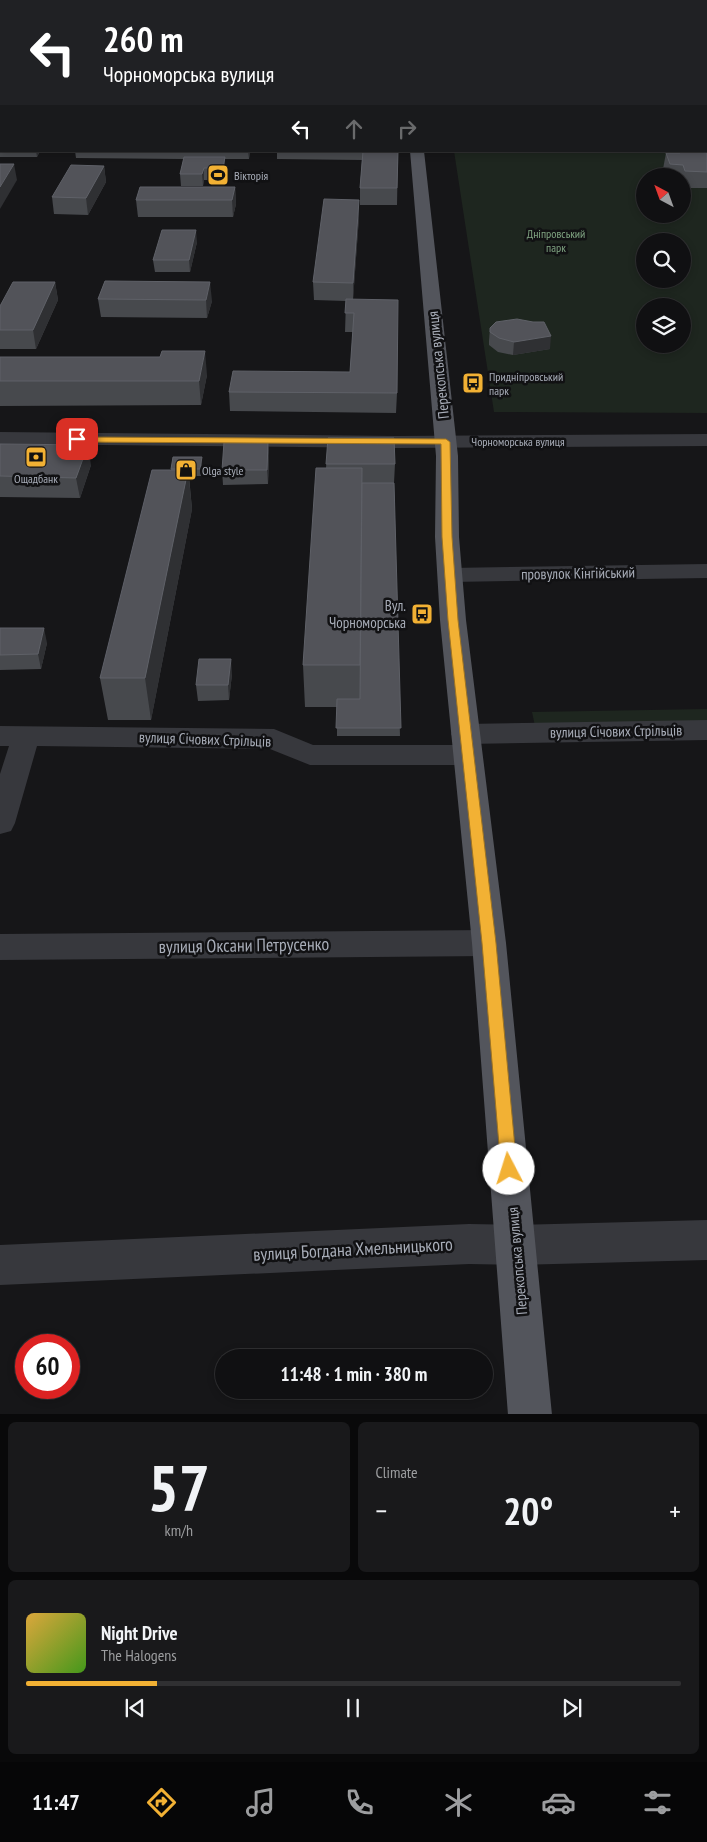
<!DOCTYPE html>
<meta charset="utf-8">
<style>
:root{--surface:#101012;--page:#19191b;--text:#f1f3f6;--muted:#9c9d9f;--line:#303032;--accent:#f2b134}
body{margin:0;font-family:"PT Sans Narrow",sans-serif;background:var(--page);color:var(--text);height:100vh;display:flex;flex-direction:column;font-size:19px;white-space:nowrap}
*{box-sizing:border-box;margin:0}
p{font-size:16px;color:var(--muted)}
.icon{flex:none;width:28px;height:28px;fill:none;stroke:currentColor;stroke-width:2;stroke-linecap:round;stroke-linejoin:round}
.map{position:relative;height:1414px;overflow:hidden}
.details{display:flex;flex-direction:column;gap:8px;padding:8px;background:#09090a;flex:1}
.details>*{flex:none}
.guide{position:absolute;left:0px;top:0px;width:708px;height:152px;box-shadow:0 2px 8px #0003,0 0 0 1px var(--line);background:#202124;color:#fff;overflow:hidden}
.needle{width:32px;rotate:319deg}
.buttons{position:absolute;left:636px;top:168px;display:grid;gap:10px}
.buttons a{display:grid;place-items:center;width:55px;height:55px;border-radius:50%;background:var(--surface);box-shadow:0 2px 8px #0003,0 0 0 1px var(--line);font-size:25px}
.speed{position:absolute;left:15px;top:1334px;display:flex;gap:10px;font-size:25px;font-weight:700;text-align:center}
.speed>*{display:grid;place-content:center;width:65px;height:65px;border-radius:50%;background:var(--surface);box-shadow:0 2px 8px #0003,0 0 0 1px var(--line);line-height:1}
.speed .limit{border:8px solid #d22;background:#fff;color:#111}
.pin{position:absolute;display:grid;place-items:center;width:42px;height:42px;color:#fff;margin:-21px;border-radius:10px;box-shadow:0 2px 8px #0006}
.me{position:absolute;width:55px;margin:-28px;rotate:355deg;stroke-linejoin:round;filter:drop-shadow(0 0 4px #0008)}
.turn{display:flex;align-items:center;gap:18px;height:105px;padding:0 20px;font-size:22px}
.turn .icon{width:65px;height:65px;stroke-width:2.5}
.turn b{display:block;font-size:35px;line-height:42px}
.lanes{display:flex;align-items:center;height:48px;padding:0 20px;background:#0003;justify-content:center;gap:25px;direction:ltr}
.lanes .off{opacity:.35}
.big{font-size:38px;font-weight:600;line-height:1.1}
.details .card{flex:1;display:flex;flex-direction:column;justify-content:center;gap:8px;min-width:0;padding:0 18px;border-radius:8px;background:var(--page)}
.details .dial{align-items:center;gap:0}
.dial b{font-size:65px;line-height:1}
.song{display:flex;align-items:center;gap:15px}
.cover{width:60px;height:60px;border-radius:8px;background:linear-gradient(135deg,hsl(40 70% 55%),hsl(100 70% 35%))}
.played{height:5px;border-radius:2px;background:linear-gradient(90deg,var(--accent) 20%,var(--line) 20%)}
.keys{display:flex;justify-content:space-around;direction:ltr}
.heat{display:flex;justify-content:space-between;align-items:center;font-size:28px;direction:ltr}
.details .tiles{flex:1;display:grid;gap:8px;grid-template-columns:1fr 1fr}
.card:last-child{grid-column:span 2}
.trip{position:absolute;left:215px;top:1349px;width:278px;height:50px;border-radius:25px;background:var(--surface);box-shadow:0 2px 8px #0003,0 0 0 1px var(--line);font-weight:600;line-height:50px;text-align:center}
.dock{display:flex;height:80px;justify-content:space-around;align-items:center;background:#060607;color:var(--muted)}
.dock .icon{width:35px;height:35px}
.dock .selected{color:var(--accent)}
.dock b{font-size:22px;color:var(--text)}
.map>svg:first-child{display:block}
.green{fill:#1e261f;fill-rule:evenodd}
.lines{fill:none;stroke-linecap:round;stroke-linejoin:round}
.minor{fill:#37383d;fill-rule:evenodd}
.major{fill:#53555c;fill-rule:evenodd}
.wall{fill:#47494d}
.shaded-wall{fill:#2f3033}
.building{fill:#525359;stroke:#5f6168}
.route{fill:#f2b134;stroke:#9d7322}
.labels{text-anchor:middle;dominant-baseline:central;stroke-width:5;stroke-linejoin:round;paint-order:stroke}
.far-poi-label{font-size:12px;fill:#a8adb8;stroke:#111113;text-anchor:start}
.far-park-label{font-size:12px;fill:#7fa381;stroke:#111113}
.far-street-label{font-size:12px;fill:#a8adb8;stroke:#111113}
.street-label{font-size:15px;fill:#a8adb8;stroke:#111113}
.poi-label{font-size:15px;fill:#a8adb8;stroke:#111113;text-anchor:end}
.near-street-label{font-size:18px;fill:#a8adb8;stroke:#111113}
</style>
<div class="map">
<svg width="707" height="1415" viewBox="0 0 707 1415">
<rect width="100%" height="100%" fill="#161618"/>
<g class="green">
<path d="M430 0H707V413L494 412 454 151H706V1ZM645 176H682V214H645ZM645 241H682V279H645ZM645 306H682V344H645Z"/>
<path d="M707 709V722L535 726 532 712Z"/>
</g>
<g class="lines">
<g class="minor">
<rect x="0" y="87" width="1" height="8"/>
<path d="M0 432 396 436 707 434V446L396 448 0 444Z"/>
<path d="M707 564V578L450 582 441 580 438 575 441 570 450 568Z"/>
<path d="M707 720V740L465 744 455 741 451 734 455 727 465 724Z"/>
<path d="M0 726 274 729 313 745H467L477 748 481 755 477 762 467 765H310L270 749 37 746 15 823 11 831 0 834V774L9 746H0Z"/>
<path d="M489 930 501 934 506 943 501 952 489 956 0 960V934Z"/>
<path d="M707 1220V1260L516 1265 469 1264 0 1285V1245L469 1224 516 1225Z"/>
</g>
<g class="major">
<rect x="404" y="0" width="10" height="1"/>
<path d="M410 151H424L458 456 459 537 466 620 506 943 552 1415H508L472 943 440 620 435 537 436 456Z"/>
</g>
</g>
<g class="wall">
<path d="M0 0H55L54 1H1V2H0Z"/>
<path d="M91 0H117L116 1H91Z"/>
<path d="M216 0H277V1H217Z"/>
<rect x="0" y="30" width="1" height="17"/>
<rect x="0" y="58" width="1" height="26"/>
<path d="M0 131H1V151H40L37 157H0Z"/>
<path d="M707 149V188H682V176H666L663 169 666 153H678V151H706Z"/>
<path d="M75 151H250L249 159H225V169L223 180H204L203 186H181L180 174 184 159 76 158Z"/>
<path d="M277 151H398L397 205H360V188L362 160 277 159Z"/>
<path d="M104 166 106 182 88 215 54 214 52 197Z"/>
<path d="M235 187 236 204 233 217H138L136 200Z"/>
<path d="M359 217 353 299 397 393 396 413 230 411 229 392 350 372 353 332H345L346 301 314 300 313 282Z"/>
<path d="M197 242 190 272H155L153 260Z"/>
<path d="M105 281 212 301 207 318 101 317 98 299Z"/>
<path d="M55 282 58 300 36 349H0V306Z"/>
<path d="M490 328 550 349 513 355 498 352 489 345V341Z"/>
<path d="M0 357 207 375 201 405 0 406Z"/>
<path d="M328 438 395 464 394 483 400 736H337V707H305L303 665 326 468Z"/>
<path d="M268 442 269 456 268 484 223 485 222 470Z"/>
<path d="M0 444 91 465 80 498 0 497Z"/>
<path d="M173 457 202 464 201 476H189L192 509 151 720H108L100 678 171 470Z"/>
<path d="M0 628 47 643 41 669 0 670Z"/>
<path d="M232 674 229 700 198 701 196 685Z"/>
</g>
<g class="shaded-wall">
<path d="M36 151H40L37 157Z"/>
<path d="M248 151H250L249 159Z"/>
<path d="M225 157V169L223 180V168Z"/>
<path d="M14 164 17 180 0 209V187Z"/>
<path d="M104 166 106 182 88 215 86 198Z"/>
<path d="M204 168V180L203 186 202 174Z"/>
<path d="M235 187 236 204 233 217 232 200Z"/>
<path d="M359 200V217L353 301V283Z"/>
<path d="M196 230 197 242 190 272 189 260Z"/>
<path d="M55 282 58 300 36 349 33 330Z"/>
<path d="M210 282 212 301 207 318 206 300Z"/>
<path d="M551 336 550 349 513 355 514 342Z"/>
<path d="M205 351 207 375 201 405 199 381Z"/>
<path d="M268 442 269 456 268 484 267 470Z"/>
<path d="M88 445 91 465 80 498 76 478Z"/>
<path d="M202 457V464L201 476 200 469Z"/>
<path d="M188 470 192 509 151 720 145 678Z"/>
<path d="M44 628 47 643 41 669 38 654Z"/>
<path d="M231 659 232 674 229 700 228 685Z"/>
</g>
<g class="building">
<path d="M156 0H194V1H155Z"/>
<rect x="337" y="0" width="24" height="1"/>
<rect x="0" y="30" width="1" height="7"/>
<rect x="0" y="58" width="1" height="8"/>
<rect x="0" y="131" width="1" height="10"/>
<path d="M706 149H707V172L685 171 683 165 670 164 666 153H680L679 151H706Z"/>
<path d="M363 151H398L397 188H360Z"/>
<path d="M184 157H225L223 168H204L202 174H180Z"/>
<path d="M0 164H14L0 187Z"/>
<path d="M71 165 104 166 86 198 52 197Z"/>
<path d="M140 187H235L232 200H136Z"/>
<path d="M324 199 359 200 353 283 313 282Z"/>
<path d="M162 230H196L189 260H153Z"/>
<path d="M105 281 210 282 206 300 98 299Z"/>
<path d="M13 282H55L33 330H0V306Z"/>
<path d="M346 299 398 300 397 393 229 392 233 371 350 372 354 313H345Z"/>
<path d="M517 319 533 322H544L551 336 514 342 499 338 490 332V328L496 322Z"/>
<path d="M162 351H205L199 381H0V357H160Z"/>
<path d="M328 438H394L395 464H326Z"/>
<path d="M224 442H268L267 470H222Z"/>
<path d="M0 444 88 445 76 478 0 476Z"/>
<path d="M173 457H202L200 469H171Z"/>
<path d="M316 468H362L360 665H303Z"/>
<path d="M152 470H188L145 678H100Z"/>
<path d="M362 483H394L401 728H336L337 699H360Z"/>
<path d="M0 628H44L38 654 0 655Z"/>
<path d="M199 659H231L228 685H196Z"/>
</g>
<path class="route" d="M74 437 446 439 450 442 452 537 458 620 496 943 517 1169 515 1175 509 1177 503 1175 501 1169 482 943 448 620 442 537 441 444 77 442 72 439Z"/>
<defs>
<g id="stadium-square" transform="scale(1.125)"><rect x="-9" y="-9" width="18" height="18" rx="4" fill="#f2b134" stroke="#111113"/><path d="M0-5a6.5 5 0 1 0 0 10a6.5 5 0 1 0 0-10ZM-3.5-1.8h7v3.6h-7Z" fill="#111"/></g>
<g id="bus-square" transform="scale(1.125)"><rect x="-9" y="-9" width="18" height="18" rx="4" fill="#f2b134" stroke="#111113"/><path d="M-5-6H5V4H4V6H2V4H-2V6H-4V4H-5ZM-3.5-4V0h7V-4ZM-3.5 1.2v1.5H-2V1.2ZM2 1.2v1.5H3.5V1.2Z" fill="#111"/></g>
<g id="bank-square" transform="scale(1.125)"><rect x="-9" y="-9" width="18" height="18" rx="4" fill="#f2b134" stroke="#111113"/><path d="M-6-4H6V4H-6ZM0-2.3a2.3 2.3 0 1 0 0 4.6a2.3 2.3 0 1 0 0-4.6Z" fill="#111"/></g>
<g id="shop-square" transform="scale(1.125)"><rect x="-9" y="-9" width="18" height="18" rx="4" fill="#f2b134" stroke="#111113"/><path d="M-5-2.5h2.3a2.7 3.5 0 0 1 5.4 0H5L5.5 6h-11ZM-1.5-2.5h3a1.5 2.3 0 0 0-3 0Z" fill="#111"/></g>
</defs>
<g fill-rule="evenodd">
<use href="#stadium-square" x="218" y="175"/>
<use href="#bus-square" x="473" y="383"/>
<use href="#bank-square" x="36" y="457"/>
<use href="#shop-square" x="186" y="470"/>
<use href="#bus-square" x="422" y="614"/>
</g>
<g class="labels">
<g class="far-poi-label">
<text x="234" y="175">Вікторія</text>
<text x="489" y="376">Придніпровський<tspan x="489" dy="14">парк</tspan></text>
<text x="202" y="470">Olga style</text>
<text x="36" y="478" text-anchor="middle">Ощадбанк</text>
</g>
<g class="far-park-label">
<text x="556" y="233">Дніпровський<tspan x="556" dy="14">парк</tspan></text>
</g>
<g class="far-street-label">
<text x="518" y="441">Чорноморська вулиця</text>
</g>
<g class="street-label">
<text transform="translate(438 365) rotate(-96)">Перекопська вулиця</text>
<text transform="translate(578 573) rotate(-1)">провулок Кінгійський</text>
<text transform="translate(616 731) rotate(-1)">вулиця Січових Стрільців</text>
<text transform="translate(205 739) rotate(2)">вулиця Січових Стрільців</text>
<text transform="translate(517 1261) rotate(-95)">Перекопська вулиця</text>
</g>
<g class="poi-label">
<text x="406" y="605">Вул.<tspan x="406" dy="17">Чорноморська</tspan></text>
</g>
<g class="near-street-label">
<text transform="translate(244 945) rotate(-1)">вулиця Оксани Петрусенко</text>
<text transform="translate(353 1249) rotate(-3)">вулиця Богдана Хмельницького</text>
</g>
</g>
</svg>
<div class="buttons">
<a><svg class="needle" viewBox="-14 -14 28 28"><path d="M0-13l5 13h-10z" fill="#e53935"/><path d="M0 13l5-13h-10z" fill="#9c9d9f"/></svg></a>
<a><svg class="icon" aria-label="search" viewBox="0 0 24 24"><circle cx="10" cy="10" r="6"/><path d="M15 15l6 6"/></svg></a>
<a><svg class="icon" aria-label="layers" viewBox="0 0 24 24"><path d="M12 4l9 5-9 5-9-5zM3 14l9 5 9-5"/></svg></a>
</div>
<div class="speed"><div class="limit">60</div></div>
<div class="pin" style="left:77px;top:439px;background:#d93025"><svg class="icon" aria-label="arrive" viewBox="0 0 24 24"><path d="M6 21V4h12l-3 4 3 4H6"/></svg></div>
<svg class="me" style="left:509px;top:1169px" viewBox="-20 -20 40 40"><circle r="19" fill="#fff"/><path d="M0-13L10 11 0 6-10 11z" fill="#f2b134"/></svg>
<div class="trip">11:48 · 1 min · 380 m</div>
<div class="guide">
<div class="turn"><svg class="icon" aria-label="left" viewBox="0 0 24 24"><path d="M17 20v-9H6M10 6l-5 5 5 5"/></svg><div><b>260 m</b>Чорноморська вулиця</div></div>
<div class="lanes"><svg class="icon" aria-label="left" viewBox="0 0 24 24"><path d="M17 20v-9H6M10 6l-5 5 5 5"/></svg><svg class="icon off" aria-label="ahead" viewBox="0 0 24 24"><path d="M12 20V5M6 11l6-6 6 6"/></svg><svg class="icon off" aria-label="right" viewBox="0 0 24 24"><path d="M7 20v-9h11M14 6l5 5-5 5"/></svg></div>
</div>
</div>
<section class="details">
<div class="tiles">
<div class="card dial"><b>57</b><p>km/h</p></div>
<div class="card"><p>Climate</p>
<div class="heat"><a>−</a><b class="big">20°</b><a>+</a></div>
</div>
<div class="card">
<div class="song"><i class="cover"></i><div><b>Night Drive</b><p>The Halogens</p></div></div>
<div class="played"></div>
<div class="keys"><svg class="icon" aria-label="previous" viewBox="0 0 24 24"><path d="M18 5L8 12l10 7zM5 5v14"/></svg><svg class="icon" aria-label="pause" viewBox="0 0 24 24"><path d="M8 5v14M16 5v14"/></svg><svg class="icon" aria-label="next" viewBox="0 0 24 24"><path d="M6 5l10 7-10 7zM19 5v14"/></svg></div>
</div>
</div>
</section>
<nav class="dock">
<b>11:47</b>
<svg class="icon selected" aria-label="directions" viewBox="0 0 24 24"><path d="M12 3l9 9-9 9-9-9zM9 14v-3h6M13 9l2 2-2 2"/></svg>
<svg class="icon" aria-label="music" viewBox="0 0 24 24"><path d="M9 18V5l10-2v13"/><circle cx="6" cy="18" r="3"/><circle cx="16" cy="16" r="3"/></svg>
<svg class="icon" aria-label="phone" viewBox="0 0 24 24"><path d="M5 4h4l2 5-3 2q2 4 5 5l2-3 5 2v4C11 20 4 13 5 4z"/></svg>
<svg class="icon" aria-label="climate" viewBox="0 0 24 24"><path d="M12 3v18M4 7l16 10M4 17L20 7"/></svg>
<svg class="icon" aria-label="car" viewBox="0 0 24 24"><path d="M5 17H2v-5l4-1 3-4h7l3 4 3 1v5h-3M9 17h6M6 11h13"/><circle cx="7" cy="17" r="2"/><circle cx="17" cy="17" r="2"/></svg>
<svg class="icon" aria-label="filters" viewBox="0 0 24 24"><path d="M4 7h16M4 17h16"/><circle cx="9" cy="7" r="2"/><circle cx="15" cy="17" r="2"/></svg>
</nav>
